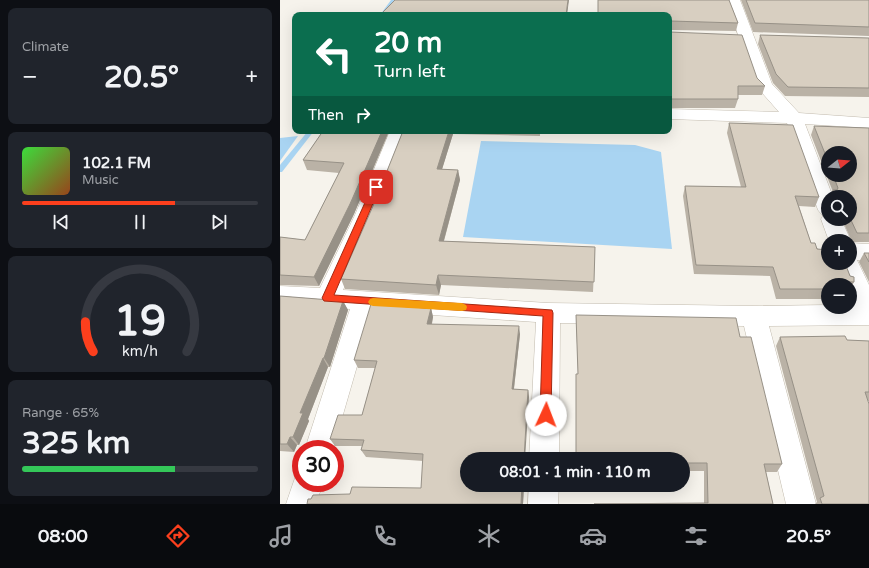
<!DOCTYPE html>
<meta charset="utf-8">
<style>
:root{--surface:#171b24;--page:#20242c;--text:#f1f3f6;--muted:#9ea1a6;--line:#363941;--accent:#fc3f1d}
body{margin:0;font-family:"Varela Round",sans-serif;background:var(--page);color:var(--text);height:100vh;display:flex;flex-direction:column;font-size:15px;white-space:nowrap}
*{box-sizing:border-box;margin:0}
p{font-size:13px;color:var(--muted)}
.icon{flex:none;width:22px;height:22px;fill:none;stroke:currentColor;stroke-width:2;stroke-linecap:round;stroke-linejoin:round}
.map{position:relative;flex:1;overflow:hidden}
.sheet{display:flex;flex-direction:column;gap:8px;padding:8px;background:#0d0f14;width:280px}
.sheet>*{flex:none}
.guide{position:absolute;left:12px;top:12px;width:380px;height:122px;border-radius:8px;box-shadow:0 4px 16px #0002;background:#0b6e4f;color:#fff;overflow:hidden}
.needle{width:26px;rotate:73deg}
.tools{position:absolute;left:541px;top:146px;display:grid;gap:8px}
.tools a{display:grid;place-items:center;width:36px;height:36px;border-radius:50%;background:var(--surface);box-shadow:0 4px 16px #0002;font-size:20px}
.speed{position:absolute;left:12px;top:440px;display:flex;gap:8px;font-size:20px;font-weight:700;text-align:center}
.speed>*{display:grid;place-content:center;width:52px;height:52px;border-radius:50%;background:var(--surface);box-shadow:0 4px 16px #0002;line-height:1}
.speed .limit{border:6px solid #d22;background:#fff;color:#111}
.pin{position:absolute;display:grid;place-items:center;width:34px;height:34px;color:#fff;margin:-17px;border-radius:8px;box-shadow:0 2px 6px #0006}
.me{position:absolute;width:44px;margin:-22px;rotate:2deg;stroke-linejoin:round;filter:drop-shadow(0 0 3px #0008)}
.turn{display:flex;align-items:center;gap:14px;height:84px;padding:0 16px;font-size:18px}
.turn .icon{width:52px;height:52px;stroke-width:2.5}
.turn b{display:block;font-size:28px;line-height:34px}
.then{display:flex;align-items:center;height:38px;padding:0 16px;background:#0003;gap:8px;font-size:15px}
.big{font-size:30px;font-weight:800;line-height:1.1}
.sheet .widget{flex:1;display:flex;flex-direction:column;justify-content:center;gap:6px;min-width:0;padding:0 14px;border-radius:8px;background:var(--page)}
.sheet .dial{align-items:center;gap:0}
.dial svg{height:104px;overflow:visible;fill:none;stroke:var(--line);stroke-width:7;stroke-linecap:round;text-anchor:middle}
.dial text{fill:var(--text);stroke:none}
.song{display:flex;align-items:center;gap:12px}
.cover{width:48px;height:48px;border-radius:6px;background:linear-gradient(135deg,hsl(120 70% 55%),hsl(20 70% 35%))}
.played{height:4px;border-radius:2px;background:linear-gradient(90deg,var(--accent) 65%,var(--line) 65%)}
.keys{display:flex;justify-content:space-around;direction:ltr}
.heat{display:flex;justify-content:space-between;align-items:center;font-size:22px;direction:ltr}
.charge{height:6px;border-radius:3px;background:linear-gradient(90deg,#34c759 65%,var(--line) 0)}
.trip{position:absolute;left:180px;top:452px;width:230px;height:40px;border-radius:20px;background:var(--surface);box-shadow:0 4px 16px #0002;font-weight:800;line-height:40px;text-align:center}
.dock{display:flex;height:64px;justify-content:space-around;align-items:center;background:#090b0e;color:var(--muted)}
.dock .icon{width:28px;height:28px}
.dock .on{color:var(--accent)}
.dock b{font-size:18px;color:var(--text)}
main{display:flex;flex:1;min-height:0}
.map>svg:first-child{display:block}
.water{fill:#a9d4f2}
.lines{fill:none;stroke-linecap:round;stroke-linejoin:round}
.stream{fill:#a9d4f2;fill-rule:evenodd}
.minor-casing{stroke:#c2bbae;stroke-width:1}
.minor{fill:#fff;fill-rule:evenodd}
.wall{fill:#bab2a6;fill-rule:evenodd}
.shaded-wall{fill:#979187}
.building{fill:#d8cfc1;stroke:#979187}
.route{fill:#fc3f1d;stroke:#a42913}
.slow{fill:#f59e0b}
</style>
<main>
<section class="sheet">
<div class="widget"><p>Climate</p>
<div class="heat"><a>−</a><b class="big">20.5°</b><a>+</a></div>
</div>
<div class="widget">
<div class="song"><i class="cover"></i><div><b>102.1 FM</b><p>Music</p></div></div>
<div class="played"></div>
<div class="keys"><svg class="icon" aria-label="previous" viewBox="0 0 24 24"><path d="M18 5L8 12l10 7zM5 5v14"/></svg><svg class="icon" aria-label="pause" viewBox="0 0 24 24"><path d="M8 5v14M16 5v14"/></svg><svg class="icon" aria-label="next" viewBox="0 0 24 24"><path d="M6 5l10 7-10 7zM19 5v14"/></svg></div>
</div>
<div class="widget dial"><svg viewBox="0 0 100 80">
<path d="M14 69A42 42 0 1 1 86 69"/>
<path d="M14 69A42 42 0 0 1 8 46" stroke="#fc3f1d"/>
<text x="50" y="56" font-size="32" font-weight="700">19</text>
<text x="50" y="72" font-size="11">km/h</text>
</svg></div>
<div class="widget"><p>Range · 65%</p><b class="big">325 km</b><div class="charge"></div></div>
</section>
<div class="map">
<svg width="589" height="504" viewBox="0 0 589 504">
<rect width="100%" height="100%" fill="#f6f3ec"/>
<g class="water">
<path d="M18 136 0 161V138Z"/>
<path d="M201 141 355 145 381 152 392 249 183 237Z"/>
</g>
<g class="lines">
<g class="stream">
<path d="M111 0H115L106 15H100Z"/>
<path d="M28 131H34L2 172H0V165Z"/>
</g>
<g class="minor-casing">
<g id="minor">
<path d="M446 0H460L492 84 519 113 589 118V128L525 124 553 197H548V219H561L571 241 570 242V241H549L541 219 543 216 538 210 507 123 389 119V109L499 112 476 86Z"/>
<path d="M110 131H128L95 215 63 290 268 303 474 306 548 305V307H570V305H574L570 295V285H566L557 263H570V243L589 244V260H577L589 285V325L489 326 536 504H506L464 326 280 323 279 459H249L256 322 93 311 53 449H25L70 309 0 304V286L40 288 75 215Z"/>
<path d="M21 471V483H43L36 504H6L17 472Z"/>
<path d="M249 485H279L278 504H248Z"/>
</g>
</g>
<use href="#minor" class="minor"/>
</g>
<g class="wall">
<path d="M318 0H449L458 23 456 31 389 30V15H318Z"/>
<path d="M461 0H589V36L473 32Z"/>
<path d="M390 32 477 78 485 86 482 95H458V99L455 108H389Z"/>
<path d="M480 35 589 38V97L505 96 493 83 478 44Z"/>
<path d="M449 123 539 197 535 207 519 206 531 243 570 276 574 282 570 289V285H548V297L547 299H496L490 276 414 274 403 196 405 186 461 187 447 133Z"/>
<path d="M534 126 589 128V242H572L562 219H570V197H550L553 192 531 135ZM548 153 570 175H548Z"/>
<path d="M43 131H109L74 214 39 286 0 285V237L25 240 59 173 27 170 23 160Z"/>
<path d="M123 131H260V136L173 134 162 169 178 170 180 180 164 241 315 247 313 292 161 285 159 295 65 289 61 279 93 206Z"/>
<path d="M570 251H574L570 258Z"/>
<path d="M584 253H589V282L579 262Z"/>
<path d="M0 296 63 301 68 310 50 367H48L28 419 29 421 19 445H17L14 452 0 451Z"/>
<path d="M151 308 153 317 152 324 240 334 234 389 248 390 249 397 187 485H244L243 504 70 494 141 488 143 461 86 457 81 450 82 446H55L50 439 82 415 95 368H78L74 360Z"/>
<path d="M296 315 460 337 502 464 497 472H486L493 504 424 503V471H403V459L298 374Z"/>
<path d="M500 337 589 341V401H588L589 504H535L537 502 496 346Z"/>
</g>
<g class="shaded-wall">
<path d="M288 0H289L287 15H286Z"/>
<path d="M102 131H109L74 214 39 286 34 277Z"/>
<path d="M169 131H173V134L159 179 157 169Z"/>
<path d="M178 170 180 180 161 251 159 241Z"/>
<path d="M158 275 161 285 159 295 156 285Z"/>
<path d="M63 301 68 310 50 367 44 358Z"/>
<path d="M151 308 153 317 150 332 147 324Z"/>
<path d="M239 326 240 334 233 396 232 389Z"/>
<path d="M43 358 48 367 28 419 29 421 19 445 13 437 20 413Z"/>
<path d="M248 390 249 397 245 459H244Z"/>
<path d="M10 437 17 445 14 452 7 444Z"/>
<path d="M242 485H244L243 504H241Z"/>
</g>
<g class="building">
<path d="M115 0H288L286 15H100Z"/>
<path d="M318 0H449L458 23 390 21 389 22V15H318Z"/>
<path d="M466 0H589V27L475 23Z"/>
<path d="M389 31 390 32 462 35 477 78 485 86H458V99H390L389 102Z"/>
<path d="M480 35 589 38V88L508 87 496 74Z"/>
<path d="M449 123 513 125 539 197 515 196 531 243H535L537 249 548 250V263H565L570 276 574 277V282L549 281 551 285H548V289H500L493 267 416 265 405 186 466 187Z"/>
<path d="M534 126 589 128V233H577L570 218V197H553V190H557L558 188 553 175H570V153H548V161Z"/>
<path d="M43 131H102L70 204 34 277 0 275V237L25 240 64 163 23 160Z"/>
<path d="M123 131H169L157 169 178 170 159 241 315 247 314 282 158 275 156 285 61 279 93 206Z"/>
<path d="M584 253H589V262Z"/>
<path d="M0 296 63 301 44 358H43L20 413H23L13 437H10L7 444H0Z"/>
<path d="M91 304 151 308 147 324 239 326 232 389 248 390 244 459H187V485H242L241 504H27L28 499H31L33 495 70 494 72 487 141 488 143 454 81 450 84 440 50 439 58 415H82L97 361 74 360Z"/>
<path d="M296 315 456 318 460 337H471L502 464H484L493 504H314L428 503 427 463H403V459H296V374H298Z"/>
<path d="M565 336 567 340 589 341V392H585L589 404V504H542L540 498 544 496 500 337Z"/>
</g>
<path class="route" d="M96 184 100 187 54 295 272 310 273 313 271 415 270 419 266 420 262 419 260 415 263 316 44 301 42 298 92 187Z"/>
<path class="slow" d="M93 298 182 303 186 305 187 307 186 310 182 311 93 306 90 305 88 302 90 299Z"/>
</svg>
<div class="tools">
<a><svg class="needle" viewBox="-14 -14 28 28"><path d="M0-13l5 13h-10z" fill="#e53935"/><path d="M0 13l5-13h-10z" fill="#9ea1a6"/></svg></a>
<a><svg class="icon" aria-label="search" viewBox="0 0 24 24"><circle cx="10" cy="10" r="6"/><path d="M15 15l6 6"/></svg></a>
<a>+</a>
<a>−</a>
</div>
<div class="speed"><div class="limit">30</div></div>
<div class="pin" style="left:96px;top:187px;background:#d93025"><svg class="icon" aria-label="arrive" viewBox="0 0 24 24"><path d="M6 21V4h12l-3 4 3 4H6"/></svg></div>
<svg class="me" style="left:266px;top:415px" viewBox="-20 -20 40 40"><circle r="19" fill="#fff"/><path d="M0-13L10 11 0 6-10 11z" fill="#fc3f1d"/></svg>
<div class="trip">08:01 · 1 min · 110 m</div>
<div class="guide">
<div class="turn"><svg class="icon" aria-label="left" viewBox="0 0 24 24"><path d="M17 20v-9H6M10 6l-5 5 5 5"/></svg><div><b>20 m</b>Turn left</div></div>
<div class="then">Then<svg class="icon" aria-label="right" viewBox="0 0 24 24"><path d="M7 20v-9h11M14 6l5 5-5 5"/></svg></div>
</div>
</div>
</main>
<nav class="dock">
<b>08:00</b>
<svg class="icon on" aria-label="directions" viewBox="0 0 24 24"><path d="M12 3l9 9-9 9-9-9zM9 14v-3h6M13 9l2 2-2 2"/></svg>
<svg class="icon" aria-label="music" viewBox="0 0 24 24"><path d="M9 18V5l10-2v13"/><circle cx="6" cy="18" r="3"/><circle cx="16" cy="16" r="3"/></svg>
<svg class="icon" aria-label="phone" viewBox="0 0 24 24"><path d="M5 4h4l2 5-3 2q2 4 5 5l2-3 5 2v4C11 20 4 13 5 4z"/></svg>
<svg class="icon" aria-label="climate" viewBox="0 0 24 24"><path d="M12 3v18M4 7l16 10M4 17L20 7"/></svg>
<svg class="icon" aria-label="car" viewBox="0 0 24 24"><path d="M5 17H2v-5l4-1 3-4h7l3 4 3 1v5h-3M9 17h6M6 11h13"/><circle cx="7" cy="17" r="2"/><circle cx="17" cy="17" r="2"/></svg>
<svg class="icon" aria-label="filters" viewBox="0 0 24 24"><path d="M4 7h16M4 17h16"/><circle cx="9" cy="7" r="2"/><circle cx="15" cy="17" r="2"/></svg>
<b>20.5°</b>
</nav>
